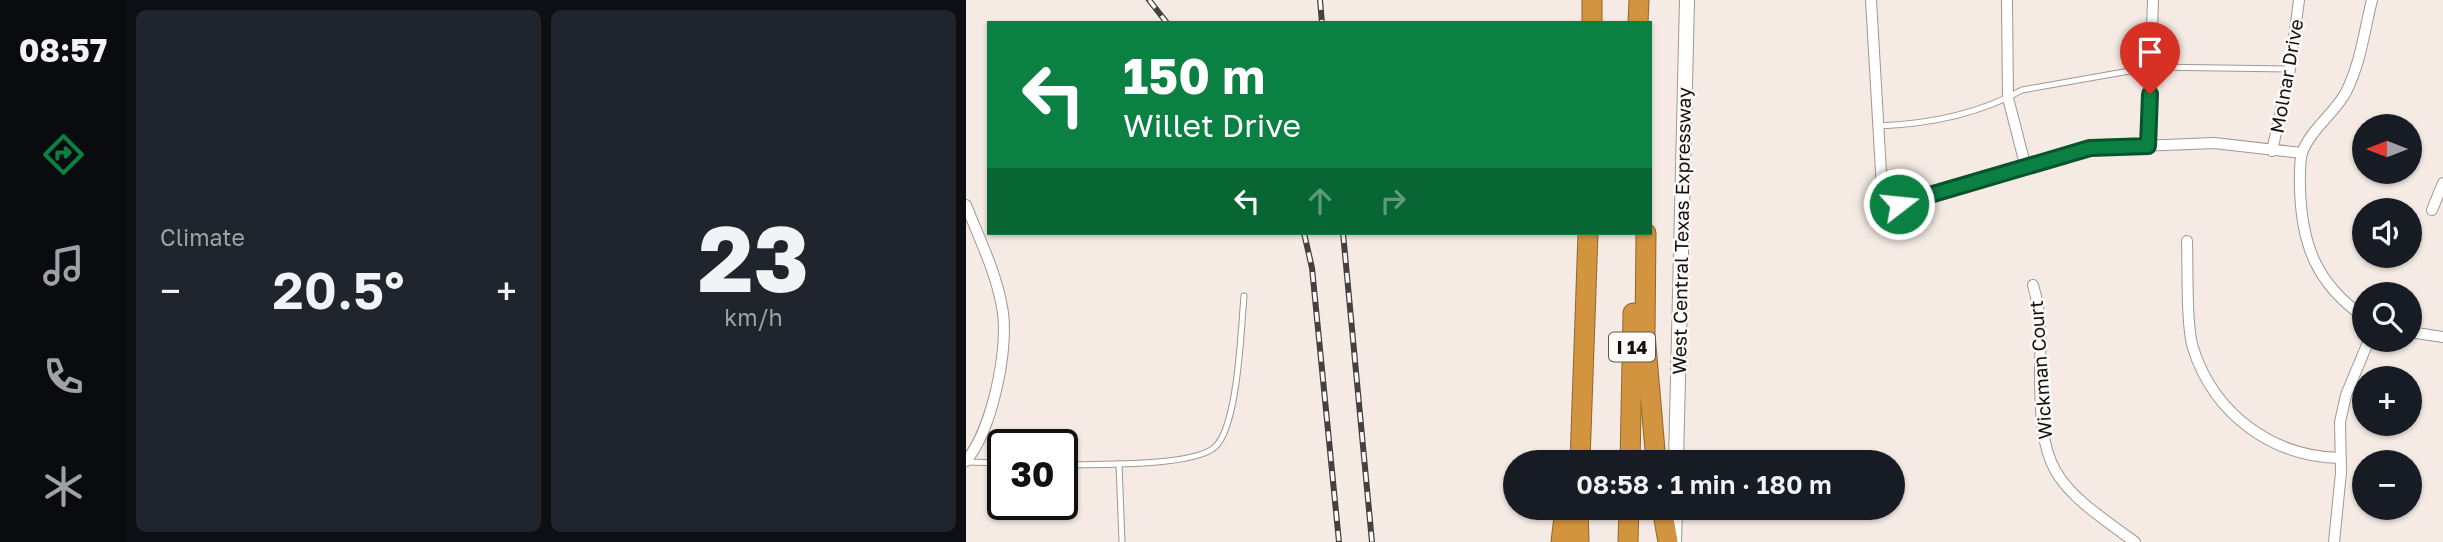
<!DOCTYPE html>
<meta charset="utf-8">
<style>
:root{--surface:#171b24;--page:#20242c;--text:#f1f3f6;--muted:#9ea1a6;--accent:#0b8043}
body{margin:0;font-family:"Golos Text",sans-serif;background:var(--page);color:var(--text);height:100vh;display:flex;flex-direction:column;font-size:26px;white-space:nowrap}
*{box-sizing:border-box;margin:0}
p{font-size:23px;color:var(--muted)}
.icon{flex:none;width:38px;height:38px;fill:none;stroke:currentColor;stroke-width:2;stroke-linecap:round;stroke-linejoin:round}
.map{position:relative;flex:1;overflow:hidden}
.panel{display:flex;flex-direction:column;gap:10px;padding:10px;background:#0d0f14;width:840px}
.panel>*{flex:none}
.banner{position:absolute;left:21px;top:21px;width:665px;height:214px;border-radius:0px;box-shadow:0 2px 5px #0004;background:#0b8043;color:#fff;overflow:hidden}
.needle{width:46px;rotate:270deg}
.controls{position:absolute;left:1386px;top:114px;display:grid;gap:14px}
.controls a{display:grid;place-items:center;width:70px;height:70px;border-radius:50%;background:var(--surface);box-shadow:0 2px 5px #0004;font-size:35px}
.speed{position:absolute;left:21px;top:429px;display:flex;gap:14px;font-size:35px;font-weight:700;text-align:center}
.speed>*{display:grid;place-content:center;width:91px;height:91px;border-radius:50%;background:var(--surface);box-shadow:0 2px 5px #0004;line-height:1}
.speed .limit{border:4px solid #111;border-radius:10px;background:#fff;color:#111}
.pin{position:absolute;display:grid;place-items:center;width:60px;height:60px;color:#fff;margin:-72px -30px;border-radius:50% 50% 50% 0;rotate:-45deg;box-shadow:0 0 7px #0007}
.pin .icon{rotate:45deg}
.me{position:absolute;width:77px;margin:-38px;rotate:74deg;stroke-linejoin:round;filter:drop-shadow(0 0 5px #0008)}
.turn{display:flex;align-items:center;gap:24px;height:147px;padding:0 21px;font-size:32px}
.turn .icon{width:91px;height:91px;stroke-width:2.5}
.turn b{display:block;font-size:49px;line-height:60px}
.lanes{display:flex;align-items:center;height:66px;padding:0 21px;background:#0003;justify-content:center;gap:35px;direction:ltr}
.lanes .off{opacity:.35}
.big{font-size:52px;font-weight:600;line-height:1.1}
.panel .widget{flex:1;display:flex;flex-direction:column;justify-content:center;gap:10px;min-width:0;padding:0 24px;border-radius:10px;background:var(--page)}
.panel .dial{align-items:center;gap:0}
.dial b{font-size:91px;line-height:1}
.heat{display:flex;justify-content:space-between;align-items:center;font-size:38px;direction:ltr}
.panel .tiles{flex:1;display:grid;gap:10px;grid-template-columns:repeat(2,1fr)}
.trip{position:absolute;left:537px;top:450px;width:402px;height:70px;border-radius:35px;background:var(--surface);box-shadow:0 2px 5px #0004;font-weight:600;line-height:70px;text-align:center}
main{display:flex;flex:1;min-height:0}
.tabs{display:flex;flex-direction:column;width:126px;justify-content:space-around;align-items:center;background:#090b0e;color:var(--muted)}
.tabs .icon{width:49px;height:49px}
.tabs .active{color:var(--accent)}
.tabs b{font-size:32px;color:var(--text)}
.map>svg:first-child{display:block}
.lines{fill:none;stroke-linecap:round;stroke-linejoin:round}
.service-casing{stroke:#a09791;stroke-width:7}
.minor-casing{stroke:#a09791;stroke-width:12}
.secondary-casing{stroke:#a09791;stroke-width:16}
.motorway-casing{stroke:#90662e;stroke-width:21}
.service{stroke:#fff;stroke-width:5}
.minor{stroke:#fff;stroke-width:10}
.secondary{stroke:#fff;stroke-width:14}
.motorway{stroke:#d39440;stroke-width:19}
.rail-casing{stroke:#46413d;stroke-width:6}
.rail{stroke:#fefaf7;stroke-width:3.5;stroke-dasharray:10;stroke-linecap:butt}
.route-casing{stroke:#07532c;stroke-width:18}
.route{stroke:#0b8043;stroke-width:12}
.labels{text-anchor:middle;dominant-baseline:central;stroke-width:5;stroke-linejoin:round;paint-order:stroke}
.shield{fill:#fefaf7;stroke:#5a5653;stroke-width:2}
.shield-label{font-size:18px;font-weight:bold;fill:#13100d}
.street-label{font-size:19px;fill:#13100d;stroke:#fefaf7}
</style>
<main>
<nav class="tabs">
<b>08:57</b>
<svg class="icon active" aria-label="directions" viewBox="0 0 24 24"><path d="M12 3l9 9-9 9-9-9zM9 14v-3h6M13 9l2 2-2 2"/></svg>
<svg class="icon" aria-label="music" viewBox="0 0 24 24"><path d="M9 18V5l10-2v13"/><circle cx="6" cy="18" r="3"/><circle cx="16" cy="16" r="3"/></svg>
<svg class="icon" aria-label="phone" viewBox="0 0 24 24"><path d="M5 4h4l2 5-3 2q2 4 5 5l2-3 5 2v4C11 20 4 13 5 4z"/></svg>
<svg class="icon" aria-label="climate" viewBox="0 0 24 24"><path d="M12 3v18M4 7l16 10M4 17L20 7"/></svg>
</nav>
<section class="panel">
<div class="tiles">
<div class="widget"><p>Climate</p>
<div class="heat"><a>−</a><b class="big">20.5°</b><a>+</a></div>
</div>
<div class="widget dial"><b>23</b><p>km/h</p></div>
</div>
</section>
<div class="map">
<svg width="1477" height="542" viewBox="0 0 1477 542">
<rect width="100%" height="100%" fill="#f5ebe4"/>
<g class="lines">
<g class="service-casing">
<g id="service">
<path d="M913 126C960 124 1013 114 1056 90L1186 67 1324 69"/>
<path d="M1 462 37 463"/>
<path d="M153 464 156 542"/>
<path d="M96 465C128 464 227 467 249 447 272 426 275 329 278 296"/>
</g>
</g>
<g class="minor-casing">
<g id="minor">
<path d="M905 0 916 189 933 204 1124 148 1248 143 1336 153"/>
<path d="M1041 0 1042 98 1060 168"/>
<path d="M1182 146 1187 0"/>
<path d="M1306 151 1324 69 1333 0"/>
<path d="M0 205C13 238 30 272 36 307 44 347 26 430 0 461"/>
<path d="M1466 210 1477 183"/>
<path d="M1221 241C1222 268 1220 325 1227 348 1248 414 1306 457 1375 458"/>
<path d="M1067 285C1075 311 1075 338 1074 365 1074 471 1083 481 1169 542"/>
<path d="M1398 317C1351 284 1336 246 1334 190 1334 179 1333 163 1336 153 1344 130 1369 113 1380 92 1395 62 1398 32 1406 0"/>
<path d="M1444 332 1477 337"/>
<path d="M1368 542 1375 473 1374 422 1380 395 1403 340"/>
</g>
</g>
<g class="secondary-casing">
<g id="secondary">
<path d="M710 462 721 0"/>
<path d="M708 541 709 508"/>
</g>
</g>
<g class="motorway-casing">
<g id="motorway">
<path d="M626 23V0"/>
<path d="M672 23 673 0"/>
<path d="M680 233 679 334 690 462"/>
<path d="M614 462 622 233"/>
<path d="M664 462 667 313"/>
<path d="M612 508 613 542"/>
<path d="M696 508 702 542"/>
<path d="M595 542 599 508"/>
<path d="M662 542 663 508"/>
</g>
</g>
<use href="#service" class="service"/>
<use href="#minor" class="minor"/>
<use href="#secondary" class="secondary"/>
<use href="#motorway" class="motorway"/>
<g class="rail-casing">
<g id="rail">
<path d="M183 0 201 23"/>
<path d="M354 0 356 23"/>
<path d="M338 233 346 268 373 542"/>
<path d="M377 233 406 542"/>
</g>
</g>
<use href="#rail" class="rail"/>
</g>
<g class="lines">
<g class="route-casing">
<path id="route" d="M933 204 1124 148 1182 146 1184 94"/>
</g>
<use href="#route" class="route"/>
</g>
<g class="labels">
<rect class="shield" x="643" y="332.5" width="46" height="29" rx="5"/>
<g class="shield-label">
<text x="666" y="347">I 14</text>
</g>
<g class="street-label">
<text transform="translate(1320 76) rotate(-80)">Molnar Drive</text>
<text transform="translate(715 231) rotate(-89)">West Central Texas Expressway</text>
<text transform="translate(1074 370) rotate(-94)">Wickman Court</text>
</g>
</g>
</svg>
<div class="controls">
<a><svg class="needle" viewBox="-14 -14 28 28"><path d="M0-13l5 13h-10z" fill="#e53935"/><path d="M0 13l5-13h-10z" fill="#9ea1a6"/></svg></a>
<a><svg class="icon" aria-label="sound" viewBox="0 0 24 24"><path d="M4 9h4l5-4v14l-5-4H4zM17 9q2 3 0 6"/></svg></a>
<a><svg class="icon" aria-label="search" viewBox="0 0 24 24"><circle cx="10" cy="10" r="6"/><path d="M15 15l6 6"/></svg></a>
<a>+</a>
<a>−</a>
</div>
<div class="speed"><div class="limit">30</div></div>
<div class="pin" style="left:1184px;top:94px;background:#d93025"><svg class="icon" aria-label="arrive" viewBox="0 0 24 24"><path d="M6 21V4h12l-3 4 3 4H6"/></svg></div>
<svg class="me" style="left:933px;top:204px" viewBox="-20 -20 40 40"><circle r="17" fill="#0b8043" stroke="#fff" stroke-width="3"/><path d="M0-11L8 9 0 5-8 9z" fill="#fff"/></svg>
<div class="trip">08:58 · 1 min · 180 m</div>
<div class="banner">
<div class="turn"><svg class="icon" aria-label="left" viewBox="0 0 24 24"><path d="M17 20v-9H6M10 6l-5 5 5 5"/></svg><div><b>150 m</b>Willet Drive</div></div>
<div class="lanes"><svg class="icon" aria-label="left" viewBox="0 0 24 24"><path d="M17 20v-9H6M10 6l-5 5 5 5"/></svg><svg class="icon off" aria-label="ahead" viewBox="0 0 24 24"><path d="M12 20V5M6 11l6-6 6 6"/></svg><svg class="icon off" aria-label="right" viewBox="0 0 24 24"><path d="M7 20v-9h11M14 6l5 5-5 5"/></svg></div>
</div>
</div>
</main>
